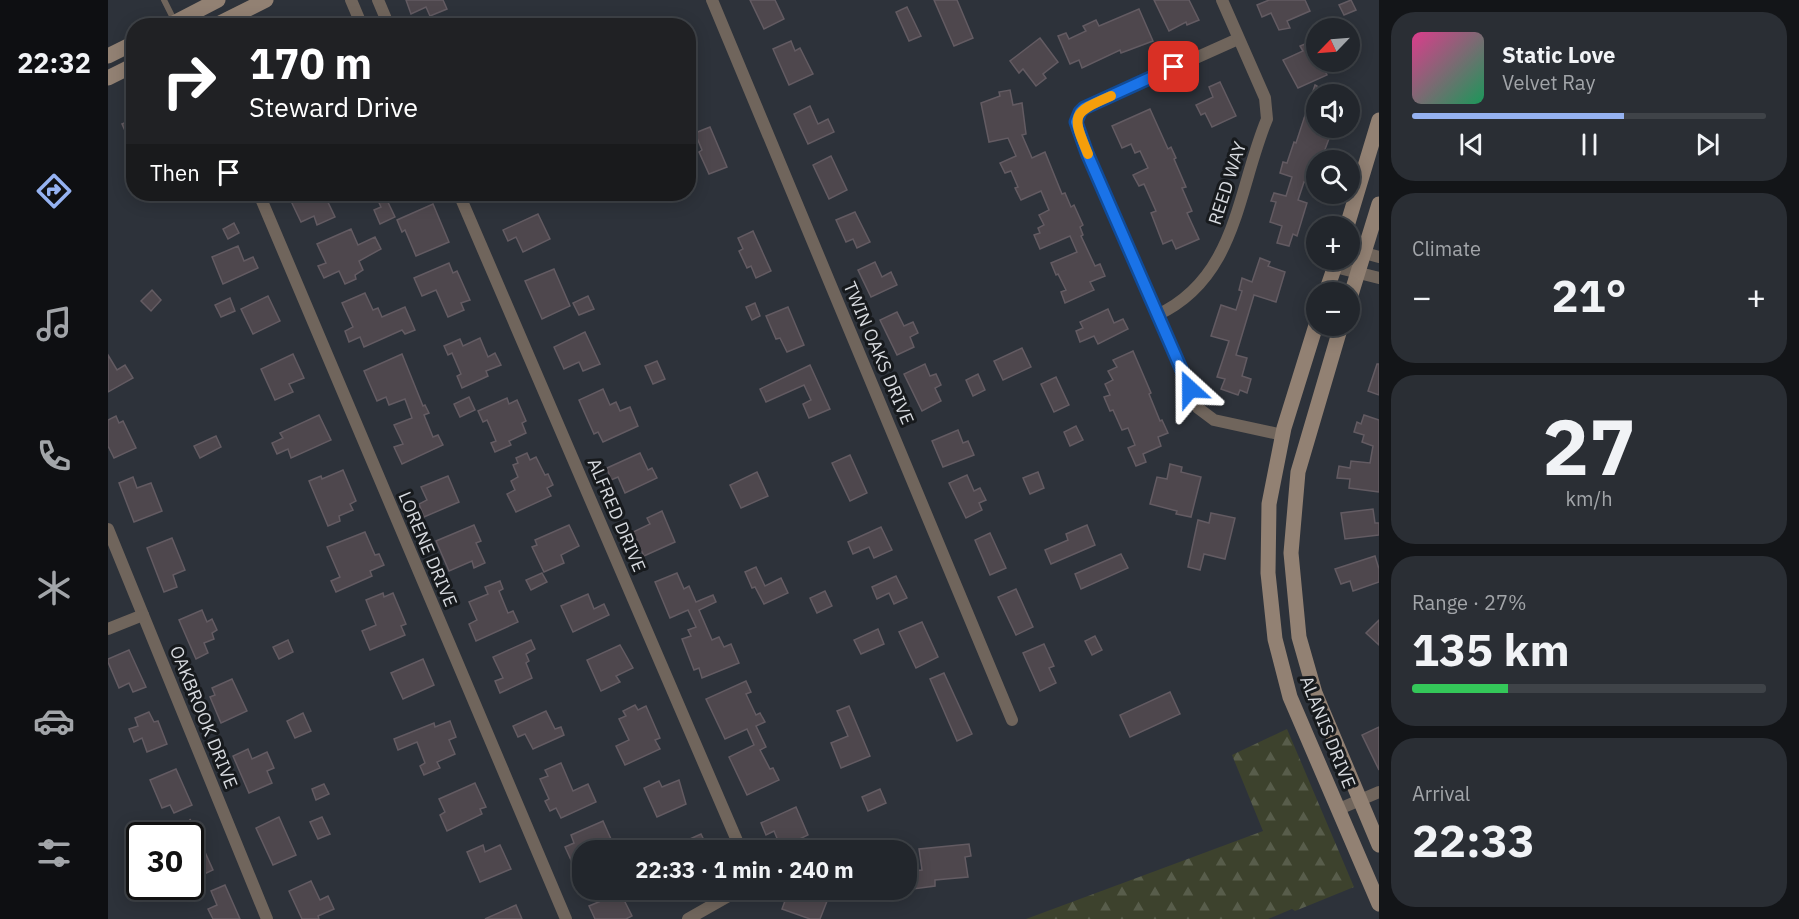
<!DOCTYPE html>
<meta charset="utf-8">
<style>
:root{--surface:#22262c;--page:#2a2e34;--text:#f1f3f6;--muted:#a2a5a9;--line:#3f4348;--accent:#95b2f1}
body{margin:0;font-family:"IBM Plex Sans",sans-serif;background:var(--page);color:var(--text);height:100vh;display:flex;flex-direction:column;font-size:22px;white-space:nowrap}
*{box-sizing:border-box;margin:0}
p{font-size:20px;color:var(--muted)}
.icon{flex:none;width:33px;height:33px;fill:none;stroke:currentColor;stroke-width:2;stroke-linecap:round;stroke-linejoin:round}
.map{position:relative;flex:1;overflow:hidden}
.side{display:flex;flex-direction:column;gap:12px;padding:12px;background:#131518;width:420px}
.side>*{flex:none}
.hud{position:absolute;left:18px;top:18px;width:570px;height:183px;border-radius:24px;box-shadow:0 3px 15px #0003,0 0 0 2px var(--line);background:#202124;color:#fff;overflow:hidden}
.needle{width:39px;rotate:245deg}
.tools{position:absolute;left:1198px;top:18px;display:grid;gap:12px}
.tools a{display:grid;place-items:center;width:54px;height:54px;border-radius:50%;background:var(--surface);box-shadow:0 3px 15px #0003,0 0 0 2px var(--line);font-size:30px}
.speed{position:absolute;left:18px;top:822px;display:flex;gap:12px;font-size:30px;font-weight:700;text-align:center}
.speed>*{display:grid;place-content:center;width:78px;height:78px;border-radius:50%;background:var(--surface);box-shadow:0 3px 15px #0003,0 0 0 2px var(--line);line-height:1}
.speed .limit{border:3px solid #111;border-radius:9px;background:#fff;color:#111}
.pin{position:absolute;display:grid;place-items:center;width:51px;height:51px;color:#fff;margin:-26px;border-radius:12px;box-shadow:0 3px 9px #0006}
.me{position:absolute;width:66px;margin:-33px;rotate:336deg;stroke-linejoin:round;filter:drop-shadow(0 0 4px #0008)}
.turn{display:flex;align-items:center;gap:21px;height:126px;padding:0 24px;font-size:27px}
.turn .icon{width:78px;height:78px;stroke-width:2.5}
.turn b{display:block;font-size:42px;line-height:51px}
.then{display:flex;align-items:center;height:57px;padding:0 24px;background:#0003;gap:12px;font-size:22px}
.big{font-size:45px;font-weight:700;line-height:1.1}
.side .tile{flex:1;display:flex;flex-direction:column;justify-content:center;gap:9px;min-width:0;padding:0 21px;border-radius:24px;background:var(--page)}
.side .dial{align-items:center;gap:0}
.dial b{font-size:78px;line-height:1}
.song{display:flex;align-items:center;gap:18px}
.cover{width:72px;height:72px;border-radius:9px;background:linear-gradient(135deg,hsl(330 70% 55%),hsl(150 70% 35%))}
.played{height:6px;border-radius:3px;background:linear-gradient(90deg,var(--accent) 60%,var(--line) 60%)}
.keys{display:flex;justify-content:space-around;direction:ltr}
.heat{display:flex;justify-content:space-between;align-items:center;font-size:33px;direction:ltr}
.charge{height:9px;border-radius:4px;background:linear-gradient(90deg,#34c759 27%,var(--line) 0)}
.trip{position:absolute;left:464px;top:840px;width:345px;height:60px;border-radius:24px;background:var(--surface);box-shadow:0 3px 15px #0003,0 0 0 2px var(--line);font-weight:700;line-height:60px;text-align:center}
main{display:flex;flex:1;min-height:0}
.menu{display:flex;flex-direction:column;width:108px;justify-content:space-around;align-items:center;background:#0e0f12;color:var(--muted)}
.menu .icon{width:42px;height:42px}
.menu .current{color:var(--accent)}
.menu b{font-size:27px;color:var(--text)}
.map>svg:first-child{display:block}
.forest{fill:url(#forest-firs)}
.building{fill:#4e474d;stroke:#635b62;stroke-width:1.5}
.lines{fill:none;stroke-linecap:round;stroke-linejoin:round}
.lane{stroke:#70655c;stroke-width:6}
.street{stroke:#70655c;stroke-width:12}
.secondary{stroke:#928173;stroke-width:15}
.route-casing{stroke:#114b97;stroke-width:15}
.route{stroke:#1a73e8;stroke-width:10}
.slow{stroke:#f59e0b;stroke-width:10}
.labels{text-anchor:middle;dominant-baseline:central;stroke-width:6;stroke-linejoin:round;paint-order:stroke}
.street-label{font-size:18px;fill:#d7dadf;stroke:#171a1d}
</style>
<main>
<nav class="menu">
<b>22:32</b>
<svg class="icon current" aria-label="directions" viewBox="0 0 24 24"><path d="M12 3l9 9-9 9-9-9zM9 14v-3h6M13 9l2 2-2 2"/></svg>
<svg class="icon" aria-label="music" viewBox="0 0 24 24"><path d="M9 18V5l10-2v13"/><circle cx="6" cy="18" r="3"/><circle cx="16" cy="16" r="3"/></svg>
<svg class="icon" aria-label="phone" viewBox="0 0 24 24"><path d="M5 4h4l2 5-3 2q2 4 5 5l2-3 5 2v4C11 20 4 13 5 4z"/></svg>
<svg class="icon" aria-label="climate" viewBox="0 0 24 24"><path d="M12 3v18M4 7l16 10M4 17L20 7"/></svg>
<svg class="icon" aria-label="car" viewBox="0 0 24 24"><path d="M5 17H2v-5l4-1 3-4h7l3 4 3 1v5h-3M9 17h6M6 11h13"/><circle cx="7" cy="17" r="2"/><circle cx="17" cy="17" r="2"/></svg>
<svg class="icon" aria-label="filters" viewBox="0 0 24 24"><path d="M4 7h16M4 17h16"/><circle cx="9" cy="7" r="2"/><circle cx="15" cy="17" r="2"/></svg>
</nav>
<div class="map">
<svg width="1271" height="919" viewBox="0 0 1271 919">
<defs>
<pattern id="forest-firs" width="22" height="20" patternUnits="userSpaceOnUse" patternTransform="scale(1.5)"><rect width="22" height="20" fill="#3d422d"/><path d="M5 1l3.5 6h-7zM16 11l3.5 6h-7z" fill="#585d4b"/></pattern>
</defs>
<rect width="100%" height="100%" fill="#2d323a"/>
<path class="forest" d="M1179 729 1246 887 1187 911 1184 909 1160 919H918L1155 831 1124 755Z"/>
<g class="building">
<path d="M298 0H335L339 9 322 16 318 7 303 14Z"/>
<path d="M642 0H667L676 19 656 29Z"/>
<path d="M826 0H849L865 38 846 46Z"/>
<path d="M1046 0H1081L1091 20 1079 25 1078 22 1061 31Z"/>
<path d="M1161 0H1197L1202 11 1179 21 1182 28 1171 30 1163 13 1154 17 1149 5Z"/>
<path d="M1243 0 1248 10 1236 15 1231 5Z"/>
<path d="M799 7 813 36 801 41 788 12Z"/>
<path d="M1031 9 1045 41 1013 53 1012 50 974 68 971 60 962 64 950 36 958 33 961 39 978 31 975 26 988 20 991 26Z"/>
<path d="M932 38 950 62 935 74 938 78 928 86 915 69 911 73 902 61Z"/>
<path d="M683 41 687 51 692 48 705 74 681 85 665 49Z"/>
<path d="M1204 41 1209 52V62H1213L1219 75 1190 88 1175 60 1195 51 1192 46Z"/>
<path d="M1112 82 1128 116 1104 127 1097 113 1093 115 1088 105 1105 97 1101 87Z"/>
<path d="M1207 85 1209 86V128H1225L1216 152 1237 159 1236 160H1209V186L1196 182 1190 200 1199 203 1189 236 1185 234 1181 246 1169 243 1174 226 1162 222 1168 202 1163 201 1166 193 1178 196 1184 177 1172 173 1175 162 1179 163 1186 142 1188 143Z"/>
<path d="M902 90 905 105 914 103 918 134 914 135 924 158 937 152 954 194 957 193 963 207 966 205 975 225 972 227 975 235 973 236 987 266 992 264 997 276 982 282 986 290 957 303 953 292 958 290 950 274 948 275 943 263 969 252 962 236 932 249 926 235 932 233 930 228 936 225 931 215 941 210 933 191 913 200 907 188 910 187 903 171 897 173 892 163 908 156 900 138 881 142 873 103 892 96 891 92Z"/>
<path d="M702 106 710 124 720 119 726 132 700 144 686 114Z"/>
<path d="M1042 109 1060 149 1063 147 1068 158 1066 159 1078 187 1074 188 1084 211 1079 213 1091 239 1068 249 1064 240 1055 244 1043 213 1048 211 1036 184 1031 186 1025 175 1040 168 1032 151 1027 153 1023 144 1014 148 1004 126Z"/>
<path d="M26 119V151L14 124Z"/>
<path d="M602 127 619 167 601 174 591 152 594 150 587 133Z"/>
<path d="M723 156 739 190 721 199 705 165Z"/>
<path d="M188 194H216L227 217 209 225 206 216 193 222 181 197Z"/>
<path d="M267 194H276L287 217 272 224 266 210 273 207Z"/>
<path d="M325 204 341 242 308 256 297 230 294 232 289 220Z"/>
<path d="M747 212 762 242 749 248 745 239 738 242 728 220Z"/>
<path d="M430 214 442 239 415 252 408 237 400 241 395 230Z"/>
<path d="M126 223 131 233 120 239 115 229Z"/>
<path d="M243 229 250 245 267 237 273 249 251 261 255 270 247 275 248 279 237 284 231 271 216 278 210 266 218 263 209 244Z"/>
<path d="M645 231 663 271 648 278 643 266 639 268 631 251 635 249 630 238Z"/>
<path d="M130 246 136 261 145 257 150 268 115 284 104 257Z"/>
<path d="M1152 258 1162 262 1160 266 1177 272 1168 302 1146 295 1128 355 1139 358 1134 376 1143 379 1139 393 1132 390 1130 395 1113 389 1117 379 1109 377 1121 341 1103 336 1113 305 1128 310 1134 291 1131 290 1134 278 1144 282Z"/>
<path d="M767 262 774 277 783 272 789 285 763 297 750 270Z"/>
<path d="M341 263 345 273 349 271 362 300 353 303 356 310 340 317 328 290 314 296 306 278Z"/>
<path d="M446 269 462 306 434 319 417 281Z"/>
<path d="M44 290 53 300 43 311 33 301Z"/>
<path d="M257 293 265 310 270 308 274 317 297 307 307 330 297 334 294 330 256 347 252 337 241 342 237 331 245 327 234 303Z"/>
<path d="M160 296 172 321 145 334 133 309Z"/>
<path d="M480 296 486 309 471 315 465 303Z"/>
<path d="M122 298 127 311 113 317 107 305Z"/>
<path d="M647 303 652 316 644 320 638 307Z"/>
<path d="M680 307 696 345 679 352 672 338 668 339 658 316Z"/>
<path d="M1000 309 1006 323 1015 319 1020 329 990 344 986 336 972 342 968 331 975 328 972 322Z"/>
<path d="M789 312 796 326 805 322 810 333 802 337 806 347 789 355 772 320Z"/>
<path d="M477 332 492 364 475 371 471 362 456 369 446 347Z"/>
<path d="M372 338 380 357 387 353 393 365 378 371 380 376 354 388 349 376 353 374 344 353 340 355 336 346 352 339 355 346Z"/>
<path d="M914 348 923 367 895 380 886 361Z"/>
<path d="M1025 351 1043 393 1041 394 1052 421 1054 420 1060 433 1050 437 1053 446 1035 454 1038 462 1028 466 1020 448 1027 445 1020 428 1014 430 1005 410 1002 411 996 397 1002 395 997 384 1005 380 1000 371 1009 367 1005 360Z"/>
<path d="M185 354 196 378 181 384 185 392 167 400 153 369Z"/>
<path d="M294 354 315 406 317 405 321 413 316 415 325 437 330 435 335 445 294 464 286 447 295 444 286 425 304 418 297 399 281 405 278 397 269 401 256 371Z"/>
<path d="M0 355 9 370 17 365 25 378 0 392Z"/>
<path d="M549 361 557 379 545 384 537 366Z"/>
<path d="M817 364 822 376 828 374 833 385 827 388 833 401 814 411 796 374Z"/>
<path d="M1269 364H1271V395L1260 391Z"/>
<path d="M702 365 722 409 701 418 695 404 703 400 696 385 658 402 652 389Z"/>
<path d="M870 374 877 390 865 396 858 380Z"/>
<path d="M948 377 961 405 946 412 933 384Z"/>
<path d="M495 389 502 405 508 402 512 411 522 407 530 426 495 442 490 432 486 434 471 400Z"/>
<path d="M361 397 367 410 352 417 346 404Z"/>
<path d="M399 398 401 404 409 400 418 421 414 423 418 433 401 441 403 445 387 452 383 443 388 441 379 420 375 422 370 411Z"/>
<path d="M211 415 223 440 183 458 180 449 169 454 164 443 175 438 172 433Z"/>
<path d="M1256 415 1271 420V492L1241 488 1242 479 1229 478 1231 466 1242 468 1243 461 1262 463 1265 446 1254 442 1256 435 1246 432 1249 422 1253 424Z"/>
<path d="M8 416 11 423 15 421 28 448 6 458 0 446V420Z"/>
<path d="M968 426 975 440 962 446 956 432Z"/>
<path d="M850 430 855 443 860 441 866 455 835 467 824 441Z"/>
<path d="M108 436 113 447 92 458 86 446Z"/>
<path d="M419 453 422 460 428 457 437 475 440 474 445 485 439 488 443 496 408 512 399 494 407 490 403 481 410 477 405 465 410 463 408 458Z"/>
<path d="M532 453 540 470 544 468 549 478 517 493 510 477 503 480 499 468Z"/>
<path d="M742 455 759 493 742 501 724 463Z"/>
<path d="M1062 464 1074 467 1073 472 1093 477 1083 517 1068 514 1069 511 1042 504 1049 477 1059 479Z"/>
<path d="M235 470 248 501 242 504 245 510 231 516 232 521 220 526 201 481 213 476 214 479Z"/>
<path d="M649 472 660 496 633 508 622 485Z"/>
<path d="M930 472 936 488 922 494 915 478Z"/>
<path d="M859 475 866 491 872 488 878 500 871 503 874 510 858 518 841 483Z"/>
<path d="M340 476 351 502 316 517 311 504 319 500 313 487Z"/>
<path d="M25 477 29 488 43 483 54 511 26 522 11 483Z"/>
<path d="M1265 509 1267 523H1271V535L1237 539 1233 513Z"/>
<path d="M554 511 567 542 536 556 525 532 542 524 539 518Z"/>
<path d="M1103 513 1127 518 1117 559 1096 554 1092 570 1080 567 1090 520 1101 523Z"/>
<path d="M366 525 373 541 368 543 377 563 366 568 364 561 341 571 328 541Z"/>
<path d="M461 525 471 546 453 555 456 563 436 572 424 547 429 545 427 540Z"/>
<path d="M979 525 987 545 943 564 937 550 960 540 958 534Z"/>
<path d="M773 527 784 550 766 558 761 547 745 554 740 542Z"/>
<path d="M257 532 267 555 271 554 276 565 262 571 264 576 228 592 223 581 232 577 219 547Z"/>
<path d="M882 533 898 568 882 575 867 540Z"/>
<path d="M64 538 77 570 65 575 69 587 56 592 39 548Z"/>
<path d="M1013 554 1020 568 973 589 967 574Z"/>
<path d="M1267 556 1271 569V582L1245 591 1242 581 1233 584 1227 569Z"/>
<path d="M648 567 657 586 673 578 680 593 656 604 647 587 644 588 637 572Z"/>
<path d="M434 573 439 582 423 590 418 580Z"/>
<path d="M569 573 576 589 581 586 588 602 605 595 608 602 591 610 604 640 611 637 616 647 623 644 631 663 594 678 591 668 586 670 574 639 583 636 580 630 588 627 580 610 562 618 547 582Z"/>
<path d="M788 576 799 598 786 604 781 593 769 599 764 587Z"/>
<path d="M392 581 395 589 391 591 400 613 405 611 410 622 368 641 361 624 369 620 361 602 380 594 377 587Z"/>
<path d="M908 589 925 627 908 635 890 597Z"/>
<path d="M717 591 724 606 709 613 702 598Z"/>
<path d="M275 593 276 597 285 593 298 624 293 626 297 635 262 650 254 631 268 625 258 600Z"/>
<path d="M480 594 486 609 496 604 501 615 465 632 453 606Z"/>
<path d="M94 610 99 622 104 619 109 630 104 633 106 639 96 643 100 653 88 659 71 620Z"/>
<path d="M1271 620V645L1258 633Z"/>
<path d="M814 622 830 657 808 668 791 632Z"/>
<path d="M770 629 776 644 753 654 746 640Z"/>
<path d="M987 636 994 650 984 655 977 641Z"/>
<path d="M180 640 185 652 171 659 165 647Z"/>
<path d="M423 640 427 649 418 654 421 661 418 663 424 678 392 693 387 681 395 678 385 657Z"/>
<path d="M936 644 946 666 941 668 948 683 932 691 915 653Z"/>
<path d="M512 645 525 668 508 676 512 682 493 691 479 660Z"/>
<path d="M21 650 38 687 25 692 21 683 11 688 0 662V659Z"/>
<path d="M315 659 326 685 295 699 283 673Z"/>
<path d="M836 673 864 734 849 741 822 679Z"/>
<path d="M124 679 139 711 113 723 102 697 107 695 104 688Z"/>
<path d="M638 681 643 692 638 694 648 715 652 713 657 722 648 726 658 747 652 750 662 769 665 768 671 780 639 795 621 757 646 745 639 729 617 739 598 699Z"/>
<path d="M1062 692 1072 714 1022 737 1012 715Z"/>
<path d="M527 705 530 710 538 706 552 738 547 740 552 749 517 765 508 746 521 740 511 719 518 716 515 711Z"/>
<path d="M741 706 762 756 733 768 723 743 740 736 729 711Z"/>
<path d="M438 711 447 729 453 727 456 735 425 749 417 734 410 737 405 726Z"/>
<path d="M41 712 46 722 50 721 59 744 39 752 34 738 26 742 21 729 30 726 27 718Z"/>
<path d="M195 713 203 731 187 738 179 721Z"/>
<path d="M342 721 348 737 341 740 347 754 329 762 332 768 316 775 312 766 317 763 309 742 290 750 286 739 326 723 327 727Z"/>
<path d="M1271 727V770L1254 735Z"/>
<path d="M140 749 144 759 159 752 166 768 159 771 164 783 141 793 125 756Z"/>
<path d="M453 763 465 791 480 784 488 802 453 818 448 808 442 811 437 801 441 799 432 779 440 776 437 770Z"/>
<path d="M68 769 84 805 66 813 62 805 54 808 42 780Z"/>
<path d="M571 780 578 804 549 817 536 788 551 781 554 787Z"/>
<path d="M367 783 378 807 372 809 374 814 339 831 332 815 337 812 331 799Z"/>
<path d="M216 784 221 794 208 800 204 789Z"/>
<path d="M772 789 778 803 760 811 754 797Z"/>
<path d="M688 807 700 835 673 848 666 831 658 835 653 823Z"/>
<path d="M171 817 188 855 165 865 148 828Z"/>
<path d="M214 817 222 834 210 839 202 822Z"/>
<path d="M82 819 88 832 91 831 95 840 92 841 105 870 94 875 92 871 82 875Z"/>
<path d="M495 821 503 839 500 840 504 850H474V884L457 847 466 843 463 835Z"/>
<path d="M593 834 601 850H557Z"/>
<path d="M861 844 863 856 857 857 860 877 827 880V886L805 889 804 871 814 870 811 849Z"/>
<path d="M375 845 377 852 392 845 403 869 372 882 359 852Z"/>
<path d="M203 881 212 900 220 896 226 909 210 916 211 919H194L181 891Z"/>
<path d="M117 885 132 919H105L100 909 109 905 103 891Z"/>
<path d="M502 890H511L524 916 518 919H487L481 906 500 898 497 892Z"/>
<path d="M681 890H703L721 896 712 919H702L674 909Z"/>
<path d="M408 905 414 919H377Z"/>
</g>
<g class="lines">
<path class="lane" d="M56 0 67 22"/>
<g class="street">
<path d="M243 0 254 26"/>
<path d="M270 0 281 26"/>
<path d="M604 0 904 720"/>
<path d="M1130 39 976 108 969 117V128L1090 408 1106 420 1175 435"/>
<path d="M151 194 458 919"/>
<path d="M351 194 633 850"/>
<path d="M1242 249 1271 257"/>
<path d="M1227 267 1271 278"/>
<path d="M1049 315C1129 278 1129 191 1159 119L1157 98 1114 0"/>
<path d="M0 529 159 919"/>
<path d="M0 629 35 615"/>
<path d="M1231 809 1271 792"/>
<path d="M580 919 631 890"/>
</g>
<g class="secondary">
<path d="M60 26 110 0"/>
<path d="M106 26 158 0"/>
<path d="M0 56 26 43"/>
<path d="M0 78 26 65"/>
<path d="M1239 226 1271 120"/>
<path d="M1218 292 1229 260"/>
<path d="M1242 298 1271 204"/>
<path d="M1209 322 1176 428 1161 504 1160 573 1167 639 1182 697 1271 904"/>
<path d="M1233 326 1190 472 1183 553 1191 637 1207 693 1271 845"/>
</g>
</g>
<g class="lines">
<g class="route-casing">
<path id="route" d="M1066 67 976 108 972 112 968 122 979 153 1082 389"/>
</g>
<use href="#route" class="route"/>
<path class="slow" d="M980 154C963 114 964 113 1003 96"/>
</g>
<g class="labels">
<g class="street-label">
<text transform="translate(1119 183) rotate(-72)">REED WAY</text>
<text transform="translate(771 353) rotate(67)">TWIN OAKS DRIVE</text>
<text transform="translate(509 515) rotate(67)">ALFRED DRIVE</text>
<text transform="translate(320 549) rotate(67)">LORENE DRIVE</text>
<text transform="translate(96 717) rotate(68)">OAKBROOK DRIVE</text>
<text transform="translate(1220 732) rotate(68)">ALANIS DRIVE</text>
</g>
</g>
</svg>
<div class="tools">
<a><svg class="needle" viewBox="-14 -14 28 28"><path d="M0-13l5 13h-10z" fill="#e53935"/><path d="M0 13l5-13h-10z" fill="#a2a5a9"/></svg></a>
<a><svg class="icon" aria-label="sound" viewBox="0 0 24 24"><path d="M4 9h4l5-4v14l-5-4H4zM17 9q2 3 0 6"/></svg></a>
<a><svg class="icon" aria-label="search" viewBox="0 0 24 24"><circle cx="10" cy="10" r="6"/><path d="M15 15l6 6"/></svg></a>
<a>+</a>
<a>−</a>
</div>
<div class="speed"><div class="limit">30</div></div>
<div class="pin" style="left:1066px;top:67px;background:#d93025"><svg class="icon" aria-label="arrive" viewBox="0 0 24 24"><path d="M6 21V4h12l-3 4 3 4H6"/></svg></div>
<svg class="me" style="left:1082px;top:389px" viewBox="-20 -20 40 40"><path d="M0-17L14 15 0 8-14 15z" fill="#1a73e8" stroke="#fff" stroke-width="4"/></svg>
<div class="trip">22:33 · 1 min · 240 m</div>
<div class="hud">
<div class="turn"><svg class="icon" aria-label="right" viewBox="0 0 24 24"><path d="M7 20v-9h11M14 6l5 5-5 5"/></svg><div><b>170 m</b>Steward Drive</div></div>
<div class="then">Then<svg class="icon" aria-label="arrive" viewBox="0 0 24 24"><path d="M6 21V4h12l-3 4 3 4H6"/></svg></div>
</div>
</div>
<section class="side">
<div class="tile">
<div class="song"><i class="cover"></i><div><b>Static Love</b><p>Velvet Ray</p></div></div>
<div class="played"></div>
<div class="keys"><svg class="icon" aria-label="previous" viewBox="0 0 24 24"><path d="M18 5L8 12l10 7zM5 5v14"/></svg><svg class="icon" aria-label="pause" viewBox="0 0 24 24"><path d="M8 5v14M16 5v14"/></svg><svg class="icon" aria-label="next" viewBox="0 0 24 24"><path d="M6 5l10 7-10 7zM19 5v14"/></svg></div>
</div>
<div class="tile"><p>Climate</p>
<div class="heat"><a>−</a><b class="big">21°</b><a>+</a></div>
</div>
<div class="tile dial"><b>27</b><p>km/h</p></div>
<div class="tile"><p>Range · 27%</p><b class="big">135 km</b><div class="charge"></div></div>
<div class="tile"><p>Arrival</p><b class="big">22:33</b></div>
</section>
</main>
